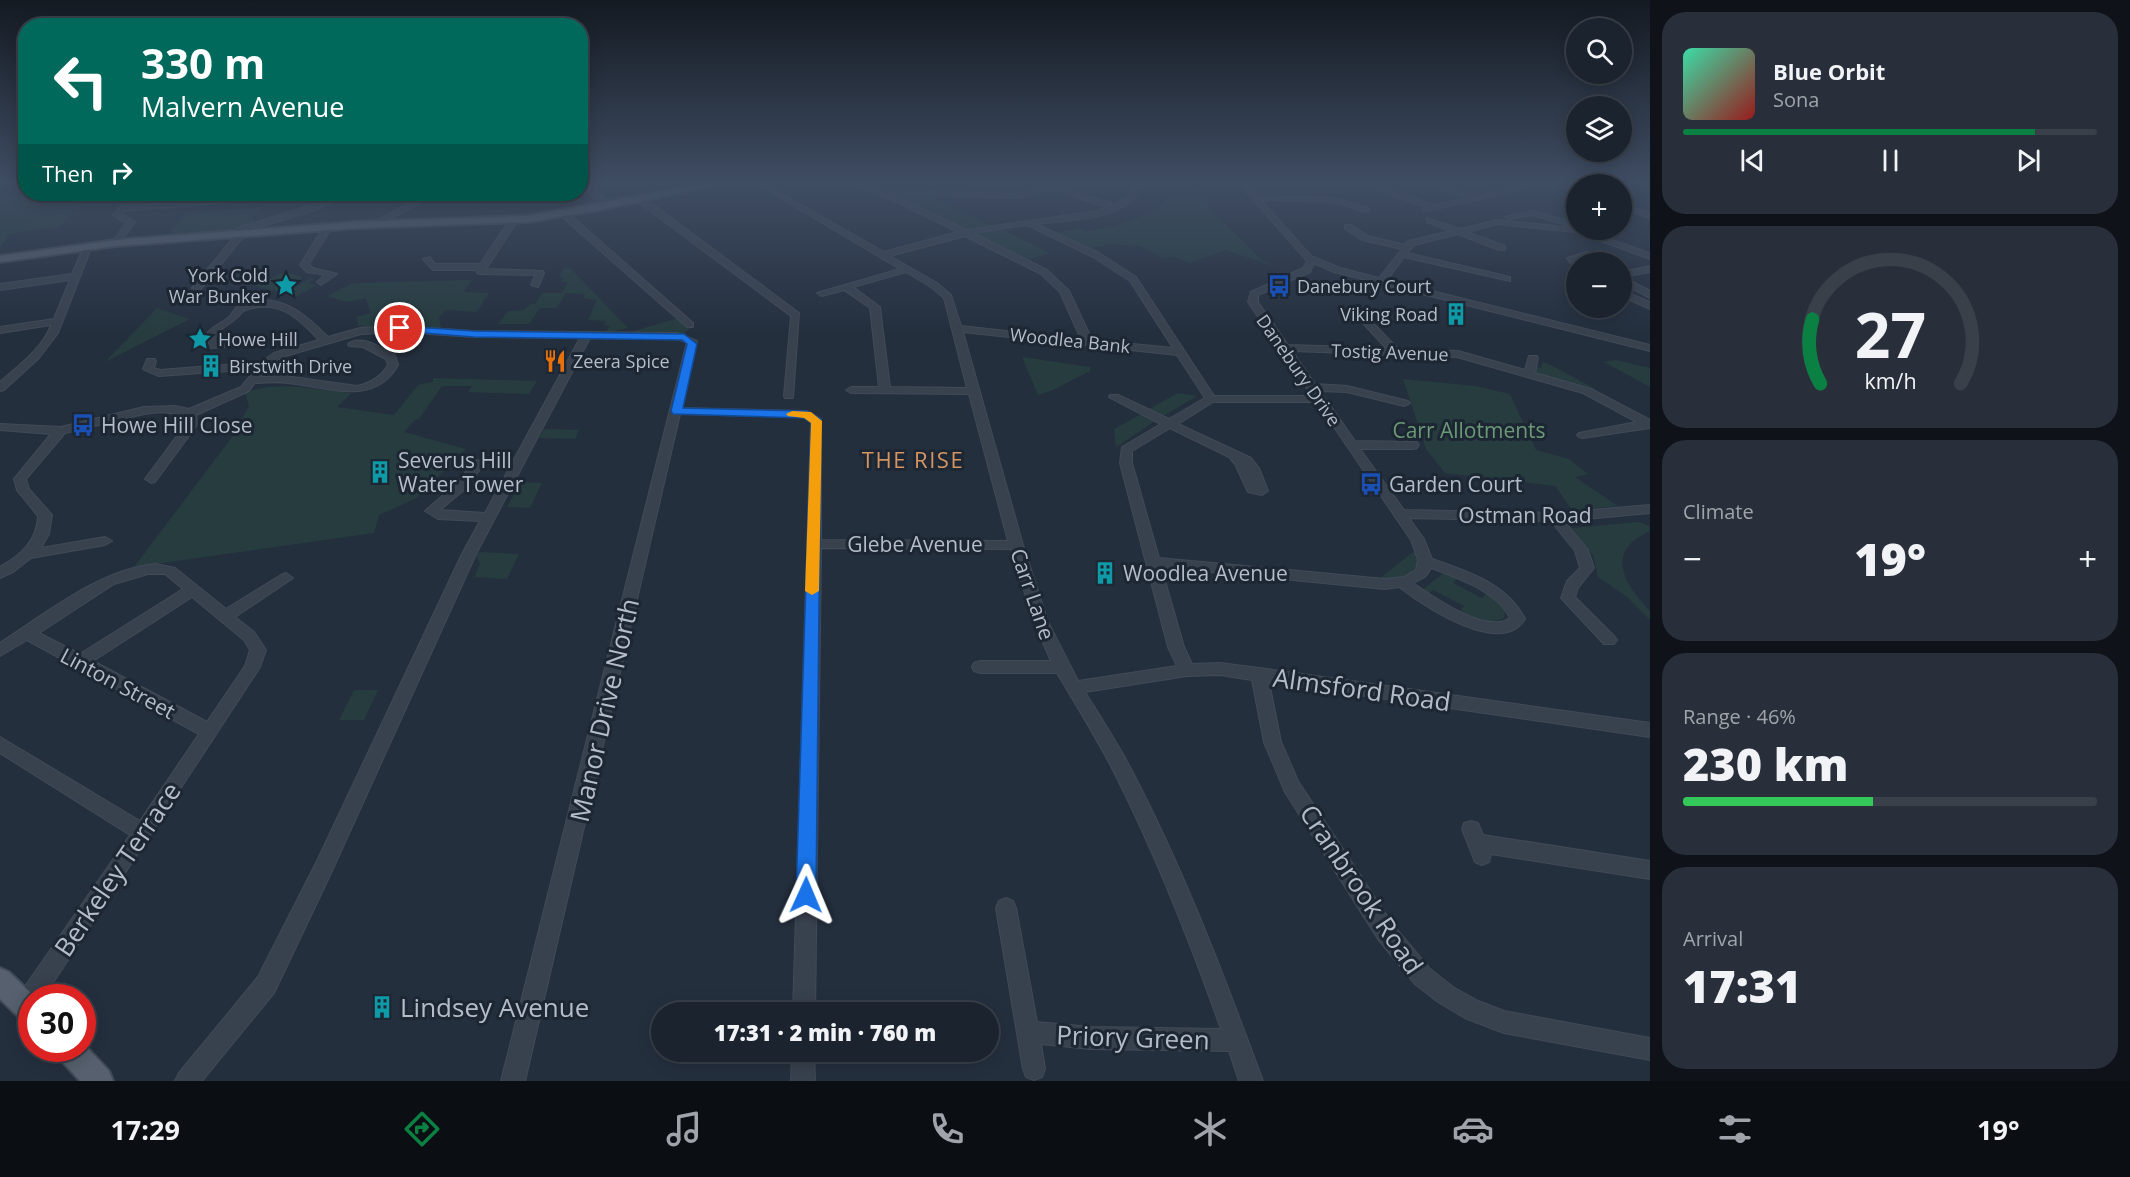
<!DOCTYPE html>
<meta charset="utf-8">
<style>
:root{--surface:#1b232e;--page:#282f3a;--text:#f1f3f6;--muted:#a0a4aa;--line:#39404a;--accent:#0b8043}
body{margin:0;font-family:"Open Sans",sans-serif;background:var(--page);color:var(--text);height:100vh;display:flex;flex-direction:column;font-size:22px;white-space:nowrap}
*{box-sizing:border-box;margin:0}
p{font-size:20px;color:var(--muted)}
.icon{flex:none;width:33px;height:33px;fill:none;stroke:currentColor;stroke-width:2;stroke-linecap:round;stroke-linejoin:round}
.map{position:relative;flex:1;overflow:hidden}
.sheet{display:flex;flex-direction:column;gap:12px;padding:12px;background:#0f1319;width:480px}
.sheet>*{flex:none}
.hud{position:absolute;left:18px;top:18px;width:570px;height:183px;border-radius:24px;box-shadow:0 3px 15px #0003,0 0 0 2px var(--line);background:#00695c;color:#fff;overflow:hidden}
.buttons{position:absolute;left:1566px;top:18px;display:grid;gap:12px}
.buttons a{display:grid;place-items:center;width:66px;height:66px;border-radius:50%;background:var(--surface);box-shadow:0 3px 15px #0003,0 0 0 2px var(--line);font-size:30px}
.speed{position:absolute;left:18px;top:984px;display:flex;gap:12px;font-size:30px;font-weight:700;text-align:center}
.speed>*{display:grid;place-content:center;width:78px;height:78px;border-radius:50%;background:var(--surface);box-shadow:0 3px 15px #0003,0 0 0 2px var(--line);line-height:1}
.speed .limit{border:9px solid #d22;background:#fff;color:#111}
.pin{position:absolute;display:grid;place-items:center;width:51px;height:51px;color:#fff;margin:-26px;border:3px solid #fff;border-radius:50%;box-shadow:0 2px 6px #0007}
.me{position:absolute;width:66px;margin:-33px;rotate:1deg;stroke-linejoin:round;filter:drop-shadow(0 0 4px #0008)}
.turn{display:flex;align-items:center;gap:21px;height:126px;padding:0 24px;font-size:27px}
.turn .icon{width:78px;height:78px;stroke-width:2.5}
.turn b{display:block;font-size:42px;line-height:51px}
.then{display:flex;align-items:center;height:57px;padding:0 24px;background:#0003;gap:12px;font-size:22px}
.big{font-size:45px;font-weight:800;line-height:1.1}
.sheet .tile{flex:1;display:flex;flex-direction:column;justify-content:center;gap:9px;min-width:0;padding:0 21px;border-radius:24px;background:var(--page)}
.sheet .dial{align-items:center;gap:0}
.dial svg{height:156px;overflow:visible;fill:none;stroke:var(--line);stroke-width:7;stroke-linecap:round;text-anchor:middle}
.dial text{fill:var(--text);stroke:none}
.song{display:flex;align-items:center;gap:18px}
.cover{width:72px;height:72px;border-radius:9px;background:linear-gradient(135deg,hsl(160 70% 55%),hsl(0 70% 35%))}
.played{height:6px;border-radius:3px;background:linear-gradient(90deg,var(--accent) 85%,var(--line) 85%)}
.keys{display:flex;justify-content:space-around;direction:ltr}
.heat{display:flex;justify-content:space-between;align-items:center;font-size:33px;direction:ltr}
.charge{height:9px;border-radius:4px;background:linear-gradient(90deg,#34c759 46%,var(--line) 0)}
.trip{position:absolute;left:651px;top:1002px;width:348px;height:60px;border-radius:30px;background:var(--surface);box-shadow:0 3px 15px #0003,0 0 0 2px var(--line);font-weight:800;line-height:60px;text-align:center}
.menu{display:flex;height:96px;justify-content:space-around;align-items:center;background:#0b0e12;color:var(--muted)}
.menu .icon{width:42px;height:42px}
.menu .on{color:var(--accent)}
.menu b{font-size:27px;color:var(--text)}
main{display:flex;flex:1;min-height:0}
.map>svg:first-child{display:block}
.green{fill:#263c3f}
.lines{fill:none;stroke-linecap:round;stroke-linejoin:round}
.minor-casing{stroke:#414a57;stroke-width:2}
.major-casing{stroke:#414a57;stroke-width:4}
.minor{fill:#38414e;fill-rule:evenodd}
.major{fill:#56606e;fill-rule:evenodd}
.route{fill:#1a73e8;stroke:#114b97;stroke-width:1.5}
.slow{fill:#f59e0b}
.labels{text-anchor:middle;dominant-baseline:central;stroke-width:6;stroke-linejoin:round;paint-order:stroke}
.far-poi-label{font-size:18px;fill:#b4bcc9;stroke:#1d2633;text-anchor:start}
.far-street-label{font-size:18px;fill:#b4bcc9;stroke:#1d2633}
.poi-label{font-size:21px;fill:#b4bcc9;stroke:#1d2633;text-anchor:start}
.park-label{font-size:21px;fill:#6b9a76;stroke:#1d2633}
.street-label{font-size:21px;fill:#b4bcc9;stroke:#1d2633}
.neighbourhood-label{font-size:22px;letter-spacing:1.5px;fill:#d59563;stroke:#1d2633}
.near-street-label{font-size:26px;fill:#b4bcc9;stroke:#1d2633}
.near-poi-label{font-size:26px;fill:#b4bcc9;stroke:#1d2633;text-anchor:start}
</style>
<main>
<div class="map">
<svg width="1650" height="1081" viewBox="0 0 1650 1081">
<rect width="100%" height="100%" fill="#242f3e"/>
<g class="green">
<path d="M1174 181 1194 182 1209 208 1263 261 1289 271 1225 250 1190 263 1172 256 1163 258 1140 246 1110 244 1091 248 1058 233 1080 228 1088 231 1118 225 1150 213 1164 202Z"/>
<path d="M36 194H89L60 226 10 234 0 248V196Z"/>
<path d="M893 194 928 195 992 226 963 229Z"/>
<path d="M262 207 252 219 255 223 228 232 167 236 186 213Z"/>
<path d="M999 228 1050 253 1026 260 974 234Z"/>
<path d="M570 268 628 328 605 333 610 326 604 325 606 321 588 320 597 300 583 298 585 294 566 293 557 308H540L529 324H498L508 311 524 310 530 304H535L542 293H562L568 282H561L564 278H559L563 269Z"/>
<path d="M285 272 303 277 288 287 294 288 310 278 315 279 307 283 317 285 297 296 254 286Z"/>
<path d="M472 280 463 292 489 293 477 312 446 310 439 317 441 329 393 325 363 327 358 325 356 317 371 313 366 298 347 302 327 296 353 283Z"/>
<path d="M157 308 190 319 105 362Z"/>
<path d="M678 318 691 328 682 335 627 333Z"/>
<path d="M1022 357 1090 367V371L1051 391 1038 395Z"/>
<path d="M1616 360 1650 368V387L1604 362Z"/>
<path d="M1542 362 1549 364 1597 390 1535 373 1534 366 1541 368Z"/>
<path d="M433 378 537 381 529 394 468 392 472 386H442L419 419 415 420 404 432 466 449 417 498 379 515 374 533 134 567 232 437 249 406 245 393C279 379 316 391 352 393L337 407 394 415 418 385 433 382Z"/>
<path d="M1403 379 1475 386 1510 394 1536 450 1569 459 1588 474 1575 477 1618 506 1572 510 1555 486 1445 473 1426 449Z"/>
<path d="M1178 393 1197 396 1162 417 1147 410Z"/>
<path d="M1141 414 1155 421 1116 447 1114 429Z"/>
<path d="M544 429 579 430 575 439 539 438Z"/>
<path d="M521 482 542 483 530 508 507 507Z"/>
<path d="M1639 522 1649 526 1650 531C1608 550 1619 578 1650 611V620L1626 596 1598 577 1593 555 1572 528Z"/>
<path d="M480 552 519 554 507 579 474 577 480 564 476 555Z"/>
<path d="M1413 552 1419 554 1418 568C1408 578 1394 579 1380 578Z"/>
<path d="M1446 571 1457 578 1453 583 1482 598 1487 593 1506 608 1504 618C1489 626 1474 618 1459 612L1464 606 1433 590 1427 595 1421 591Z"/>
<path d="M354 690H378L364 720H339Z"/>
</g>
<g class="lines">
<g class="minor-casing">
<g id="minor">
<path d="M580 181 586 183 615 181 612 183 591 186 612 204V208H606L580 185Z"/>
<path d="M673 181H684L705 187 701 189Z"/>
<path d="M752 181H759L884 252 958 232 895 201 835 181H844L882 192 886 190 1017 194 1045 188 1028 181H1037L1053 185 1063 181H1070L1060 188 1114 204 1127 198 1137 181H1143C1141 186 1137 197 1132 201 1108 220 1067 220 1036 224L1099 253 1136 277 1214 396H1312L1248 302 1251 292 1303 268 1307 261 1237 181H1243L1257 196 1334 198 1368 208 1369 210 1365 212 1333 202 1261 200 1311 256 1340 268 1379 278 1402 249 1362 240 1345 229V225H1351L1368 236 1405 245 1408 241 1451 231 1427 222V218L1460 229 1497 220 1576 228V230H1583L1650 253V259L1576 232 1497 224 1467 232 1505 246V250H1499L1458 234 1414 245 1407 253 1510 277V281L1404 257 1387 280 1650 345V351L1334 272 1314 263 1310 272 1258 295V302L1288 345 1386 348 1361 321 1366 318 1369 319 1398 349 1458 351 1525 370 1529 356H1537L1538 358 1535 373 1591 389 1650 420V428L1583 438 1579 437 1577 435 1579 433 1637 422 1583 393 1457 357 1292 351 1315 384 1347 386 1408 401 1410 403 1404 406 1347 392 1320 391 1355 441 1417 442 1419 445 1417 448 1413 449H1360L1404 510 1556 513 1650 505V513L1564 521 1588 550 1594 568 1578 588 1575 597 1614 636 1617 640 1614 644H1604L1561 598 1567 581 1580 568 1575 551 1551 521 1409 518 1424 539 1432 559C1467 571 1508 584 1525 619 1501 658 1424 606 1399 587L1385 589 1161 567 1184 647 1192 664 1220 663 1259 668 1650 723V737L1269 682 1281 742 1298 781 1393 925 1430 969 1453 987 1478 1001 1504 1011 1650 1038V1060L1504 1033 1465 1018 1438 1002 1415 984 1378 939 1285 792 1264 742 1252 680 1220 675 1187 676 1085 692C1101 718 1118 744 1132 771 1184 870 1224 976 1263 1081H1239L1229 1051 1091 1049 1041 1044 1045 1069 1042 1077 1034 1080 1026 1077 1023 1069 996 908 999 901 1006 898 1013 901 1016 908 1037 1022 1091 1027 1221 1029C1191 944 1158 860 1118 780 1100 743 1078 708 1057 673H980L974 671 972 667 974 663 980 661H1051L1034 622 1011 549 821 548 815 1012H793L811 422 804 417 680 414 525 1081H501L687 342 676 339 590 338 476 554 331 873 274 993 202 1081H175L179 1073 258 977 317 861 462 554 480 521 438 519 425 511 457 483 474 461 478 460 484 464 465 489 440 510 485 513 580 338 474 337 400 332 361 334 282 357 268 367 260 377 285 376 357 386C370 383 381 377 388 365L386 359 363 347 349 346 348 344C362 334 381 348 395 355L398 365C375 407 326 387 288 383 277 381 266 383 255 383L249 391 196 415 197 425 155 482 151 483 145 479 185 425V415L161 412 144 414 65 433 26 479 29 489 52 515 49 534 41 548 105 537 112 541 105 545 31 558 13 572 0 578V567C21 555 37 541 38 516L17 490 14 479 51 434 0 430V424L61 427 144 407 176 406 189 409 241 387 256 369 159 376 143 369 147 359H155L156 361 154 368 160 370 261 362 274 353 319 340C296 316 278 298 243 311 234 324 224 324 216 335L219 343 242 341 247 344 246 346 211 348 206 335C214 324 219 325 228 318 232 315 233 310 237 307 241 304 250 302 255 301 285 296 308 317 328 337L360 328 400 326 474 331 677 333 697 341 681 408 807 411 821 419V540L1008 541 969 394 851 393 846 390 851 387H879L870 308 844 290 822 296 817 293 900 269ZM1054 190 1107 207 1098 211 966 230 890 194 1017 198ZM1027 225 1093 257 1130 281 1173 348 1092 340 1069 291 1047 270 973 233ZM965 236 1041 274 1060 292 1081 339 961 326 951 295 937 283 890 256ZM906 272 931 287 944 298 967 388 890 387 880 307 853 287ZM963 332 1177 355 1205 398 1169 419 1118 395H1110L1109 397 1161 424 1122 447 1120 463 1168 647 1177 666 1078 681 1048 622 1023 545ZM1213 402H1317L1411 540 1418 560 1416 570 1404 577 1385 579 1159 558 1132 463V451L1170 428 1229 457 1235 464 1248 492 1262 495 1268 491 1259 468 1251 458 1178 424ZM1431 568C1457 578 1497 591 1510 618 1487 635 1433 597 1413 583L1426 576Z"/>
<path d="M1418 181H1427L1476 196 1543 181H1553L1576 189V193L1548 184 1427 211 1423 209 1426 207 1376 190 1383 188 1435 205 1467 198Z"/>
<path d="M23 185H26V190L21 188Z"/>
<path d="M131 194H138L128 206 253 196 257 198 253 200 124 211 122 214 135 222 119 245H113L112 243 126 223 113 215Z"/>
<path d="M342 194H351L318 209 244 232 243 237 200 290 192 288 234 237 230 235 238 228 312 205Z"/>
<path d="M427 194H436L379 225 372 223Z"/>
<path d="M637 197H643L799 313 793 398H785L784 396 791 316 637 201Z"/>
<path d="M1622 204 1650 213V218L1622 208Z"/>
<path d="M1533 211 1572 222 1573 224 1569 226 1533 215 1509 219 1505 217Z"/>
<path d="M561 212H567L693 323V327H687L561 216Z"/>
<path d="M511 218 518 220 486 269 543 271 544 273 538 287 531 285 535 275 480 274 477 273V270H433L423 259 430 257 435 264H480Z"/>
<path d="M325 225 332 227 309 264 313 268 337 274 321 285 317 282 325 275 307 272 300 265Z"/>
<path d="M85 244 92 246 58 333 39 358 4 390 0 391V382C19 365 42 349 51 325L0 333V327L54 319 70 280 0 290V284L72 274Z"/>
<path d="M1587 252 1590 253V257L1576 260 1579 262H1576V267H1573L1567 258Z"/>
<path d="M1650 266V272L1623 277 1650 291V298L1622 283V272Z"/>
<path d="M1622 290 1650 302V309L1622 296Z"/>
<path d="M156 564 175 568 226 609 281 575 286 573 293 578 235 617 254 632 266 650 260 667 43 998H32V1014L25 1017 17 1014 14 1006 17 998 130 835 0 753V737L140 821 199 734 27 640 0 656V643C45 614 102 568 156 564ZM148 574H165L183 589 80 654 39 633 114 584ZM192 597 244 640 250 650 245 666 207 722 93 661Z"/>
<path d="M1471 821 1478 823 1483 835 1650 861V879L1491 854 1489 862 1482 865 1475 862 1462 829 1464 823Z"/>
<path d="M792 1052H814L815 1081H791Z"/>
</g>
</g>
<g class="major-casing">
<g id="major">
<path d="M719 181H734L594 211 527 222 356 228 116 246 0 262V256L116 240 356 222 527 216Z"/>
<path d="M0 968 9 972 36 998H32V1025L23 1021 0 999Z"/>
<path d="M82 1042 109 1071 113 1081H80L59 1058 55 1048H82Z"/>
</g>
</g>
<use href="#minor" class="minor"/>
<use href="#major" class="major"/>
</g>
<linearGradient id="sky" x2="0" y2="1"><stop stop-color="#141a22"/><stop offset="0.55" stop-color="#3f4d63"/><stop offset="1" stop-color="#3f4d63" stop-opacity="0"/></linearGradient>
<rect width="1650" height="332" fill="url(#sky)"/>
<path class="route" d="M400 326 474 331 684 334 697 344 683 408 807 411 821 419 816 895 813 902 806 905 799 902 796 895 811 423 804 418 673 414 671 411 687 344 682 340 474 337 397 331 395 328Z"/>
<path class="slow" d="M792 411 811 412 822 421 819 591 812 595 805 591 811 423 804 418 788 416 786 414Z"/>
<defs>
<g id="sight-bare" transform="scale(1.8)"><path d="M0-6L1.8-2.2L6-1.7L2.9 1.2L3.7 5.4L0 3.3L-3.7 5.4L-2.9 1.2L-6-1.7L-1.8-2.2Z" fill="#0f9aa8" stroke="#1d2633" stroke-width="2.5" paint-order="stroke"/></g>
<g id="bus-bare" transform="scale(1.8)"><path d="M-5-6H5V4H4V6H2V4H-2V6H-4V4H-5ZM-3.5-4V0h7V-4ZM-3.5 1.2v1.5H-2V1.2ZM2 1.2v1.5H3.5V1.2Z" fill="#1a4fb4" stroke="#1d2633" stroke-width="2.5" paint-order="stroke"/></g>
<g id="building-bare" transform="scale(1.8)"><path d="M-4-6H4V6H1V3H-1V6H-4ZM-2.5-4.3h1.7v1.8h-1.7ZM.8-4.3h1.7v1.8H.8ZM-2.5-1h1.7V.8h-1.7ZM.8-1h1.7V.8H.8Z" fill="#0f9aa8" stroke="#1d2633" stroke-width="2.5" paint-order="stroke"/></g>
<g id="restaurant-bare" transform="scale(1.8)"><path d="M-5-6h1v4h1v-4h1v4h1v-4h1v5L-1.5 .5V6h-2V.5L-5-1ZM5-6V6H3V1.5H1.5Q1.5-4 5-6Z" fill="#e8710a" stroke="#1d2633" stroke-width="2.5" paint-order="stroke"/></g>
</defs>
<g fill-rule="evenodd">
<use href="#sight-bare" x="286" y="285"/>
<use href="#bus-bare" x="1279" y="286"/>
<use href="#building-bare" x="1456" y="314"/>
<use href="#sight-bare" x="200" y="339"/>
<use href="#restaurant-bare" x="555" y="361"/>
<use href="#building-bare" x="211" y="366"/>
<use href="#bus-bare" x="83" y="425"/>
<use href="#building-bare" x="380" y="472"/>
<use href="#bus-bare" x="1371" y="484"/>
<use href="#building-bare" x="1105" y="573"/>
<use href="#building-bare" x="382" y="1007"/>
</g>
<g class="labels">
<g class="far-poi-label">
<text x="268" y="275" text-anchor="end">York Cold<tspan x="268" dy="21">War Bunker</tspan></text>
<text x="1297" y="286">Danebury Court</text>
<text x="1438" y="314" text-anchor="end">Viking Road</text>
<text x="218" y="339">Howe Hill</text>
<text x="573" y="361">Zeera Spice</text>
<text x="229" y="366">Birstwith Drive</text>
</g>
<g class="far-street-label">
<text transform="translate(1070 340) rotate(6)">Woodlea Bank</text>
<text transform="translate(1390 352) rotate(2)">Tostig Avenue</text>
<text transform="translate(1299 370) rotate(55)">Danebury Drive</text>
</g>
<g class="poi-label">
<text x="101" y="425">Howe Hill Close</text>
<text x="398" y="460">Severus Hill<tspan x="398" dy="24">Water Tower</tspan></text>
<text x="1389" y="484">Garden Court</text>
<text x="1123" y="573">Woodlea Avenue</text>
</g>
<g class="park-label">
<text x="1469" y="430">Carr Allotments</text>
</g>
<g class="street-label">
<text x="1525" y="515">Ostman Road</text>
<text x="915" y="544">Glebe Avenue</text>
<text transform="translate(1033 594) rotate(71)">Carr Lane</text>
<text transform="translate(118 683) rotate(28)">Linton Street</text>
</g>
<g class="neighbourhood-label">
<text x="913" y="459">THE RISE</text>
</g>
<g class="near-street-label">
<text transform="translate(1362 689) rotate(8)">Almsford Road</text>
<text transform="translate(604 710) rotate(-77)">Manor Drive North</text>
<text transform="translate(117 869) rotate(-56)">Berkeley Terrace</text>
<text transform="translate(1362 889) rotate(56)">Cranbrook Road</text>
<text transform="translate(1133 1037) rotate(2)">Priory Green</text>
</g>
<g class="near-poi-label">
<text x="400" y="1007">Lindsey Avenue</text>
</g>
</g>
</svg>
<div class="buttons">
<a><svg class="icon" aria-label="search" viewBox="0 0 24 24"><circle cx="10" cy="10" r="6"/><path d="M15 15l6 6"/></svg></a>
<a><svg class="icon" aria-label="layers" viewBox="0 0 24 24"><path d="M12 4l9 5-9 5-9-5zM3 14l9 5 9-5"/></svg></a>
<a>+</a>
<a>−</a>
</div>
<div class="speed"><div class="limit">30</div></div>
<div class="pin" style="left:400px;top:328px;background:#d93025"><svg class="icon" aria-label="arrive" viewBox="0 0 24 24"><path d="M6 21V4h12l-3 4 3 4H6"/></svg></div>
<svg class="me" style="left:806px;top:895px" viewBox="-20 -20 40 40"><path d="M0-17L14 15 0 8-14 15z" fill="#1a73e8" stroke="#fff" stroke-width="4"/></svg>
<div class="trip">17:31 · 2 min · 760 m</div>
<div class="hud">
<div class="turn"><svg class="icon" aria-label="left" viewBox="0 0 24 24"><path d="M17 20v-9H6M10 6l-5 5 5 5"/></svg><div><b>330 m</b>Malvern Avenue</div></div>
<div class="then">Then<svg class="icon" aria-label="right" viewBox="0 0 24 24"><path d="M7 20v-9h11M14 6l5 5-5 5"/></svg></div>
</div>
</div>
<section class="sheet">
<div class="tile">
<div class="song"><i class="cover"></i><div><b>Blue Orbit</b><p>Sona</p></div></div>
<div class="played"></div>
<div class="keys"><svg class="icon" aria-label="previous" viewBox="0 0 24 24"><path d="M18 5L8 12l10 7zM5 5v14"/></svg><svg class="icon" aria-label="pause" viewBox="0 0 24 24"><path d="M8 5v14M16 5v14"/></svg><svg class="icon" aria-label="next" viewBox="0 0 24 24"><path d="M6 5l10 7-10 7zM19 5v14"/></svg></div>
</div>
<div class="tile dial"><svg viewBox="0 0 100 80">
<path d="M14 69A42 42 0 1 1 86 69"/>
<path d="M14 69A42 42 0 0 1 10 36" stroke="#0b8043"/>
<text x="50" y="56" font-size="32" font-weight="700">27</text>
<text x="50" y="72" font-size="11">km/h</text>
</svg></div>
<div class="tile"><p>Climate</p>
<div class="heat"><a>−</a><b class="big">19°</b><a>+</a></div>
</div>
<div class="tile"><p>Range · 46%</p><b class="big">230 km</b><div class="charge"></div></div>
<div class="tile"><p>Arrival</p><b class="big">17:31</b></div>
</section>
</main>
<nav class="menu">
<b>17:29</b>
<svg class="icon on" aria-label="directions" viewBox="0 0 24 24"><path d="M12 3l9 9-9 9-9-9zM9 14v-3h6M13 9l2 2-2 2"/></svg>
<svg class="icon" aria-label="music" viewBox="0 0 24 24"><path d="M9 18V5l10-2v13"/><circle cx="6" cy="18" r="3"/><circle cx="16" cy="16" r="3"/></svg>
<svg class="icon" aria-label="phone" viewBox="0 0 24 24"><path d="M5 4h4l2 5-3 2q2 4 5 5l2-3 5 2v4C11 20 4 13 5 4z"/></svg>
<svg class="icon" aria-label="climate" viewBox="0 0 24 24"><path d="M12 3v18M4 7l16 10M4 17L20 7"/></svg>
<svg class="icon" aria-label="car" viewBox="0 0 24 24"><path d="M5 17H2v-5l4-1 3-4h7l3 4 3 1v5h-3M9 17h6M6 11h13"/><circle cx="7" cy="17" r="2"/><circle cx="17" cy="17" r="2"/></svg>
<svg class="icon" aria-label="filters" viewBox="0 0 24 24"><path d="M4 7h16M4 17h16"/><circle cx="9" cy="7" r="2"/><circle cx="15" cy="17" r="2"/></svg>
<b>19°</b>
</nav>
